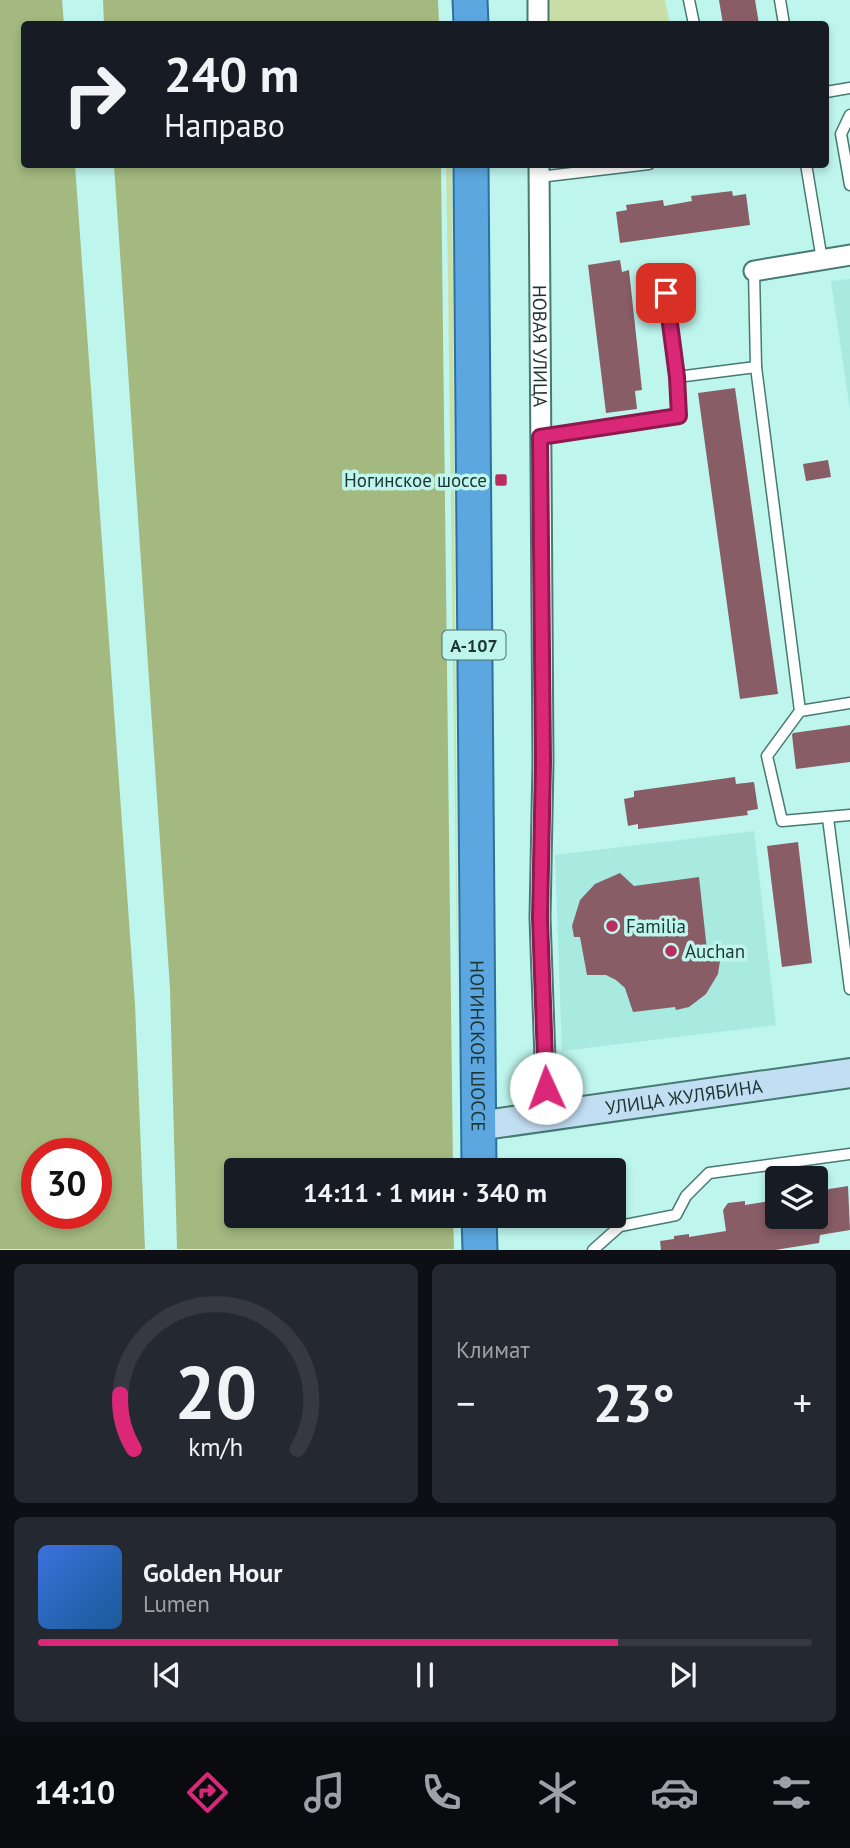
<!DOCTYPE html>
<html lang="ru">
<meta charset="utf-8">
<style>
:root{--surface:#171b24;--page:#242831;--text:#f1f3f6;--muted:#9ea1a6;--line:#363941;--accent:#db2777}
body{margin:0;font-family:"PT Sans",sans-serif;background:var(--page);color:var(--text);height:100vh;display:flex;flex-direction:column;font-size:26px;white-space:nowrap}
*{box-sizing:border-box;margin:0}
p{font-size:23px;color:var(--muted)}
.icon{flex:none;width:38px;height:38px;fill:none;stroke:currentColor;stroke-width:2;stroke-linecap:round;stroke-linejoin:round}
.map{position:relative;height:1250px;overflow:hidden}
.details{display:flex;flex-direction:column;gap:14px;padding:14px;background:#0d0f14;flex:1}
.details>*{flex:none}
.banner{position:absolute;left:21px;top:21px;width:808px;height:147px;border-radius:7px;box-shadow:0 4px 10px #0003;background:#171b24;color:var(--text);overflow:hidden}
.tools{position:absolute;left:765px;top:1166px;display:grid;gap:14px}
.tools a{display:grid;place-items:center;width:63px;height:63px;border-radius:7px;background:var(--surface);box-shadow:0 4px 10px #0003;font-size:35px}
.speed{position:absolute;left:21px;top:1138px;display:flex;gap:14px;font-size:35px;font-weight:700;text-align:center}
.speed>*{display:grid;place-content:center;width:91px;height:91px;border-radius:50%;background:var(--surface);box-shadow:0 4px 10px #0003;line-height:1}
.speed .limit{border:10px solid #d22;background:#fff;color:#111}
.pin{position:absolute;display:grid;place-items:center;width:60px;height:60px;color:#fff;margin:-30px;border-radius:14px;box-shadow:0 4px 10px #0006}
.me{position:absolute;width:77px;margin:-38px;rotate:358deg;stroke-linejoin:round;filter:drop-shadow(0 0 5px #0008)}
.turn{display:flex;align-items:center;gap:24px;height:147px;padding:0 28px;font-size:32px}
.turn .icon{width:91px;height:91px;stroke-width:2.5}
.turn b{display:block;font-size:49px;line-height:60px}
.big{font-size:52px;font-weight:800;line-height:1.1}
.details .card{flex:1;display:flex;flex-direction:column;justify-content:center;gap:10px;min-width:0;padding:0 24px;border-radius:10px;background:var(--page)}
.details .dial{align-items:center;gap:0}
.dial svg{height:182px;overflow:visible;fill:none;stroke:var(--line);stroke-width:7;stroke-linecap:round;text-anchor:middle}
.dial text{fill:var(--text);stroke:none}
.song{display:flex;align-items:center;gap:21px}
.cover{width:84px;height:84px;border-radius:10px;background:linear-gradient(135deg,hsl(220 70% 55%),hsl(210 70% 35%))}
.played{height:7px;border-radius:4px;background:linear-gradient(90deg,var(--accent) 75%,var(--line) 75%)}
.keys{display:flex;justify-content:space-around;direction:ltr}
.heat{display:flex;justify-content:space-between;align-items:center;font-size:38px;direction:ltr}
.details .tiles{flex:1;display:grid;gap:14px;grid-template-columns:1fr 1fr}
.card:last-child{grid-column:span 2}
.trip{position:absolute;left:224px;top:1158px;width:402px;height:70px;border-radius:7px;background:var(--surface);box-shadow:0 4px 10px #0003;font-weight:800;line-height:70px;text-align:center}
.tabs{display:flex;height:112px;justify-content:space-around;align-items:center;background:#090b0e;color:var(--muted)}
.tabs .icon{width:49px;height:49px}
.tabs .active{color:var(--accent)}
.tabs b{font-size:32px;color:var(--text)}
.map>svg:first-child{display:block}
.built{fill:#a8e9e0}
.green{fill:#cadfa8}
.forest{fill:#a3b97f;fill-rule:evenodd}
.building{fill:#885d66}
.lines{fill:none;stroke-linecap:round;stroke-linejoin:round}
.service-casing{stroke:#467a73;stroke-width:13}
.minor-casing{stroke:#467a73;stroke-width:23}
.secondary-casing{stroke:#467a73;stroke-width:32}
.trunk-casing{stroke:#2c719e;stroke-width:37}
.service{stroke:#fff;stroke-width:10}
.minor{stroke:#fff;stroke-width:19}
.secondary{stroke:#c2def3;stroke-width:28}
.trunk{stroke:#5ca7e0;stroke-width:33}
.route-casing{stroke:#8e194d;stroke-width:18}
.route{stroke:#db2777;stroke-width:12}
.poi-dot{fill:#bb2d5e;stroke:#bef6ee;stroke-width:2.5}
.labels{text-anchor:middle;dominant-baseline:central;stroke-width:7;stroke-linejoin:round;paint-order:stroke}
.shield{fill:#bef6ee;stroke:#4e6f6a;stroke-width:2}
.shield-label{font-size:18px;font-weight:bold;fill:#1e3532}
.street-label{font-size:19px;fill:#1e3532;stroke:#bef6ee}
.poi-label{font-size:19px;fill:#1e3532;stroke:#bef6ee;text-anchor:start}
</style>
<div class="map">
<svg width="850" height="1250" viewBox="0 0 850 1250">
<rect width="100%" height="100%" fill="#bef6ee"/>
<g class="built">
<path d="M850 279V409L831 281Z"/>
<path d="M754 831 776 1025 562 1051 555 855Z"/>
</g>
<g class="green">
<path d="M549 0H665L670 24H549Z"/>
<path d="M446 165H452L458 1040 448 285Z"/>
</g>
<g class="forest">
<path d="M0 0H62L64 24H24V164L75 165 135 1005 145 1249H0ZM96 1153V1213H37V1153Z"/>
<path d="M103 0H438L439 24H104Z"/>
<path d="M114 165H441L453 1171H236V1216H453L454 1249H177L170 988Z"/>
</g>
<g class="building">
<path d="M719 0H755L759 24H723Z"/>
<path d="M732 191 733 196 746 194 750 225 620 243 616 212 627 210 626 205 663 200 664 206 692 201 691 196Z"/>
<path d="M620 260 622 272 629 270 642 390 635 391 637 409 606 413 588 265Z"/>
<path d="M735 388 778 694 740 699 698 393Z"/>
<path d="M828 460 831 477 806 481 803 464Z"/>
<path d="M850 725V762L796 769 792 735 793 733Z"/>
<path d="M735 777 736 784 754 782 758 809 747 811 748 815 638 829V824L628 826 624 799 634 797V791Z"/>
<path d="M798 842 812 963 782 967 767 846Z"/>
<path d="M620 873 634 886 699 877 707 950 719 949 720 961 718 974 706 994 689 1007 676 1010 675 1007 633 1012 625 988 616 980 606 975H587L580 937H574L572 926 580 900 595 884Z"/>
<path d="M848 1186 850 1230 820 1235 819 1243 775 1250H661L660 1241 674 1239V1236L689 1234V1237L726 1231 723 1210 728 1203 745 1201V1205L777 1200V1216H816V1189L824 1194 829 1189Z"/>
</g>
<g class="lines">
<g class="service-casing">
<g id="service">
<path d="M689 0 694 24"/>
<path d="M780 0 784 24"/>
<path d="M826 92 850 88"/>
<path d="M850 115 841 134 850 185"/>
<path d="M806 164 822 260"/>
<path d="M539 177 649 164"/>
<path d="M754 271 756 367 800 711 767 756 782 821 850 815"/>
<path d="M677 377 756 367"/>
<path d="M540 437 679 416 677 377 666 293"/>
<path d="M800 711 850 703"/>
<path d="M828 818 850 989"/>
<path d="M593 1250 620 1226 676 1215 686 1196 709 1173 850 1154"/>
</g>
</g>
<g class="minor-casing">
<g id="minor">
<path d="M538 0V24"/>
<path id="s1" d="M539 164 543 762 540 918 547 1116"/>
<path d="M754 271 850 255"/>
</g>
</g>
<g class="secondary-casing">
<g id="secondary">
<path id="s2" d="M478 1126 850 1073"/>
</g>
</g>
<g class="trunk-casing">
<g id="trunk">
<path d="M470 0 471 24"/>
<path id="s3" d="M471 164 479 1171"/>
<path d="M479 1216 480 1250"/>
</g>
</g>
<use href="#service" class="service"/>
<use href="#minor" class="minor"/>
<use href="#secondary" class="secondary"/>
<use href="#trunk" class="trunk"/>
</g>
<g class="lines">
<g class="route-casing">
<path id="route" d="M546 1088 540 918 543 762 540 437 679 416 677 377 666 293"/>
</g>
<use href="#route" class="route"/>
</g>
<g class="poi-dot">
<rect x="494" y="473" width="14" height="14" rx="3.5"/>
<circle cx="612" cy="926" r="7"/>
<circle cx="671" cy="951" r="7"/>
</g>
<g class="labels">
<rect class="shield" x="442.5" y="630.5" width="63" height="29" rx="5"/>
<g class="shield-label">
<text x="474" y="645">А-107</text>
</g>
<g class="street-label">
<text stroke="none"><textPath href="#s1" startOffset="182">НОВАЯ УЛИЦА</textPath></text>
<text stroke="none"><textPath href="#s3" startOffset="882">НОГИНСКОЕ ШОССЕ</textPath></text>
<text stroke="none"><textPath href="#s2" startOffset="208">УЛИЦА ЖУЛЯБИНА</textPath></text>
</g>
<g class="poi-label">
<text x="487" y="480" text-anchor="end">Ногинское шоссе</text>
<text x="626" y="926">Familia</text>
<text x="685" y="951">Auchan</text>
</g>
</g>
</svg>
<div class="tools">
<a><svg class="icon" aria-label="layers" viewBox="0 0 24 24"><path d="M12 4l9 5-9 5-9-5zM3 14l9 5 9-5"/></svg></a>
</div>
<div class="speed"><div class="limit">30</div></div>
<div class="pin" style="left:666px;top:293px;background:#d93025"><svg class="icon" aria-label="arrive" viewBox="0 0 24 24"><path d="M6 21V4h12l-3 4 3 4H6"/></svg></div>
<svg class="me" style="left:546px;top:1088px" viewBox="-20 -20 40 40"><circle r="19" fill="#fff"/><path d="M0-13L10 11 0 6-10 11z" fill="#db2777"/></svg>
<div class="trip">14:11 · 1 мин · 340 m</div>
<div class="banner">
<div class="turn"><svg class="icon" aria-label="right" viewBox="0 0 24 24"><path d="M7 20v-9h11M14 6l5 5-5 5"/></svg><div><b>240 m</b>Направо</div></div>
</div>
</div>
<section class="details">
<div class="tiles">
<div class="card dial"><svg viewBox="0 0 100 80">
<path d="M14 69A42 42 0 1 1 86 69"/>
<path d="M14 69A42 42 0 0 1 8 45" stroke="#db2777"/>
<text x="50" y="56" font-size="32" font-weight="700">20</text>
<text x="50" y="72" font-size="11">km/h</text>
</svg></div>
<div class="card"><p>Климат</p>
<div class="heat"><a>−</a><b class="big">23°</b><a>+</a></div>
</div>
<div class="card">
<div class="song"><i class="cover"></i><div><b>Golden Hour</b><p>Lumen</p></div></div>
<div class="played"></div>
<div class="keys"><svg class="icon" aria-label="previous" viewBox="0 0 24 24"><path d="M18 5L8 12l10 7zM5 5v14"/></svg><svg class="icon" aria-label="pause" viewBox="0 0 24 24"><path d="M8 5v14M16 5v14"/></svg><svg class="icon" aria-label="next" viewBox="0 0 24 24"><path d="M6 5l10 7-10 7zM19 5v14"/></svg></div>
</div>
</div>
</section>
<nav class="tabs">
<b>14:10</b>
<svg class="icon active" aria-label="directions" viewBox="0 0 24 24"><path d="M12 3l9 9-9 9-9-9zM9 14v-3h6M13 9l2 2-2 2"/></svg>
<svg class="icon" aria-label="music" viewBox="0 0 24 24"><path d="M9 18V5l10-2v13"/><circle cx="6" cy="18" r="3"/><circle cx="16" cy="16" r="3"/></svg>
<svg class="icon" aria-label="phone" viewBox="0 0 24 24"><path d="M5 4h4l2 5-3 2q2 4 5 5l2-3 5 2v4C11 20 4 13 5 4z"/></svg>
<svg class="icon" aria-label="climate" viewBox="0 0 24 24"><path d="M12 3v18M4 7l16 10M4 17L20 7"/></svg>
<svg class="icon" aria-label="car" viewBox="0 0 24 24"><path d="M5 17H2v-5l4-1 3-4h7l3 4 3 1v5h-3M9 17h6M6 11h13"/><circle cx="7" cy="17" r="2"/><circle cx="17" cy="17" r="2"/></svg>
<svg class="icon" aria-label="filters" viewBox="0 0 24 24"><path d="M4 7h16M4 17h16"/><circle cx="9" cy="7" r="2"/><circle cx="15" cy="17" r="2"/></svg>
</nav>
